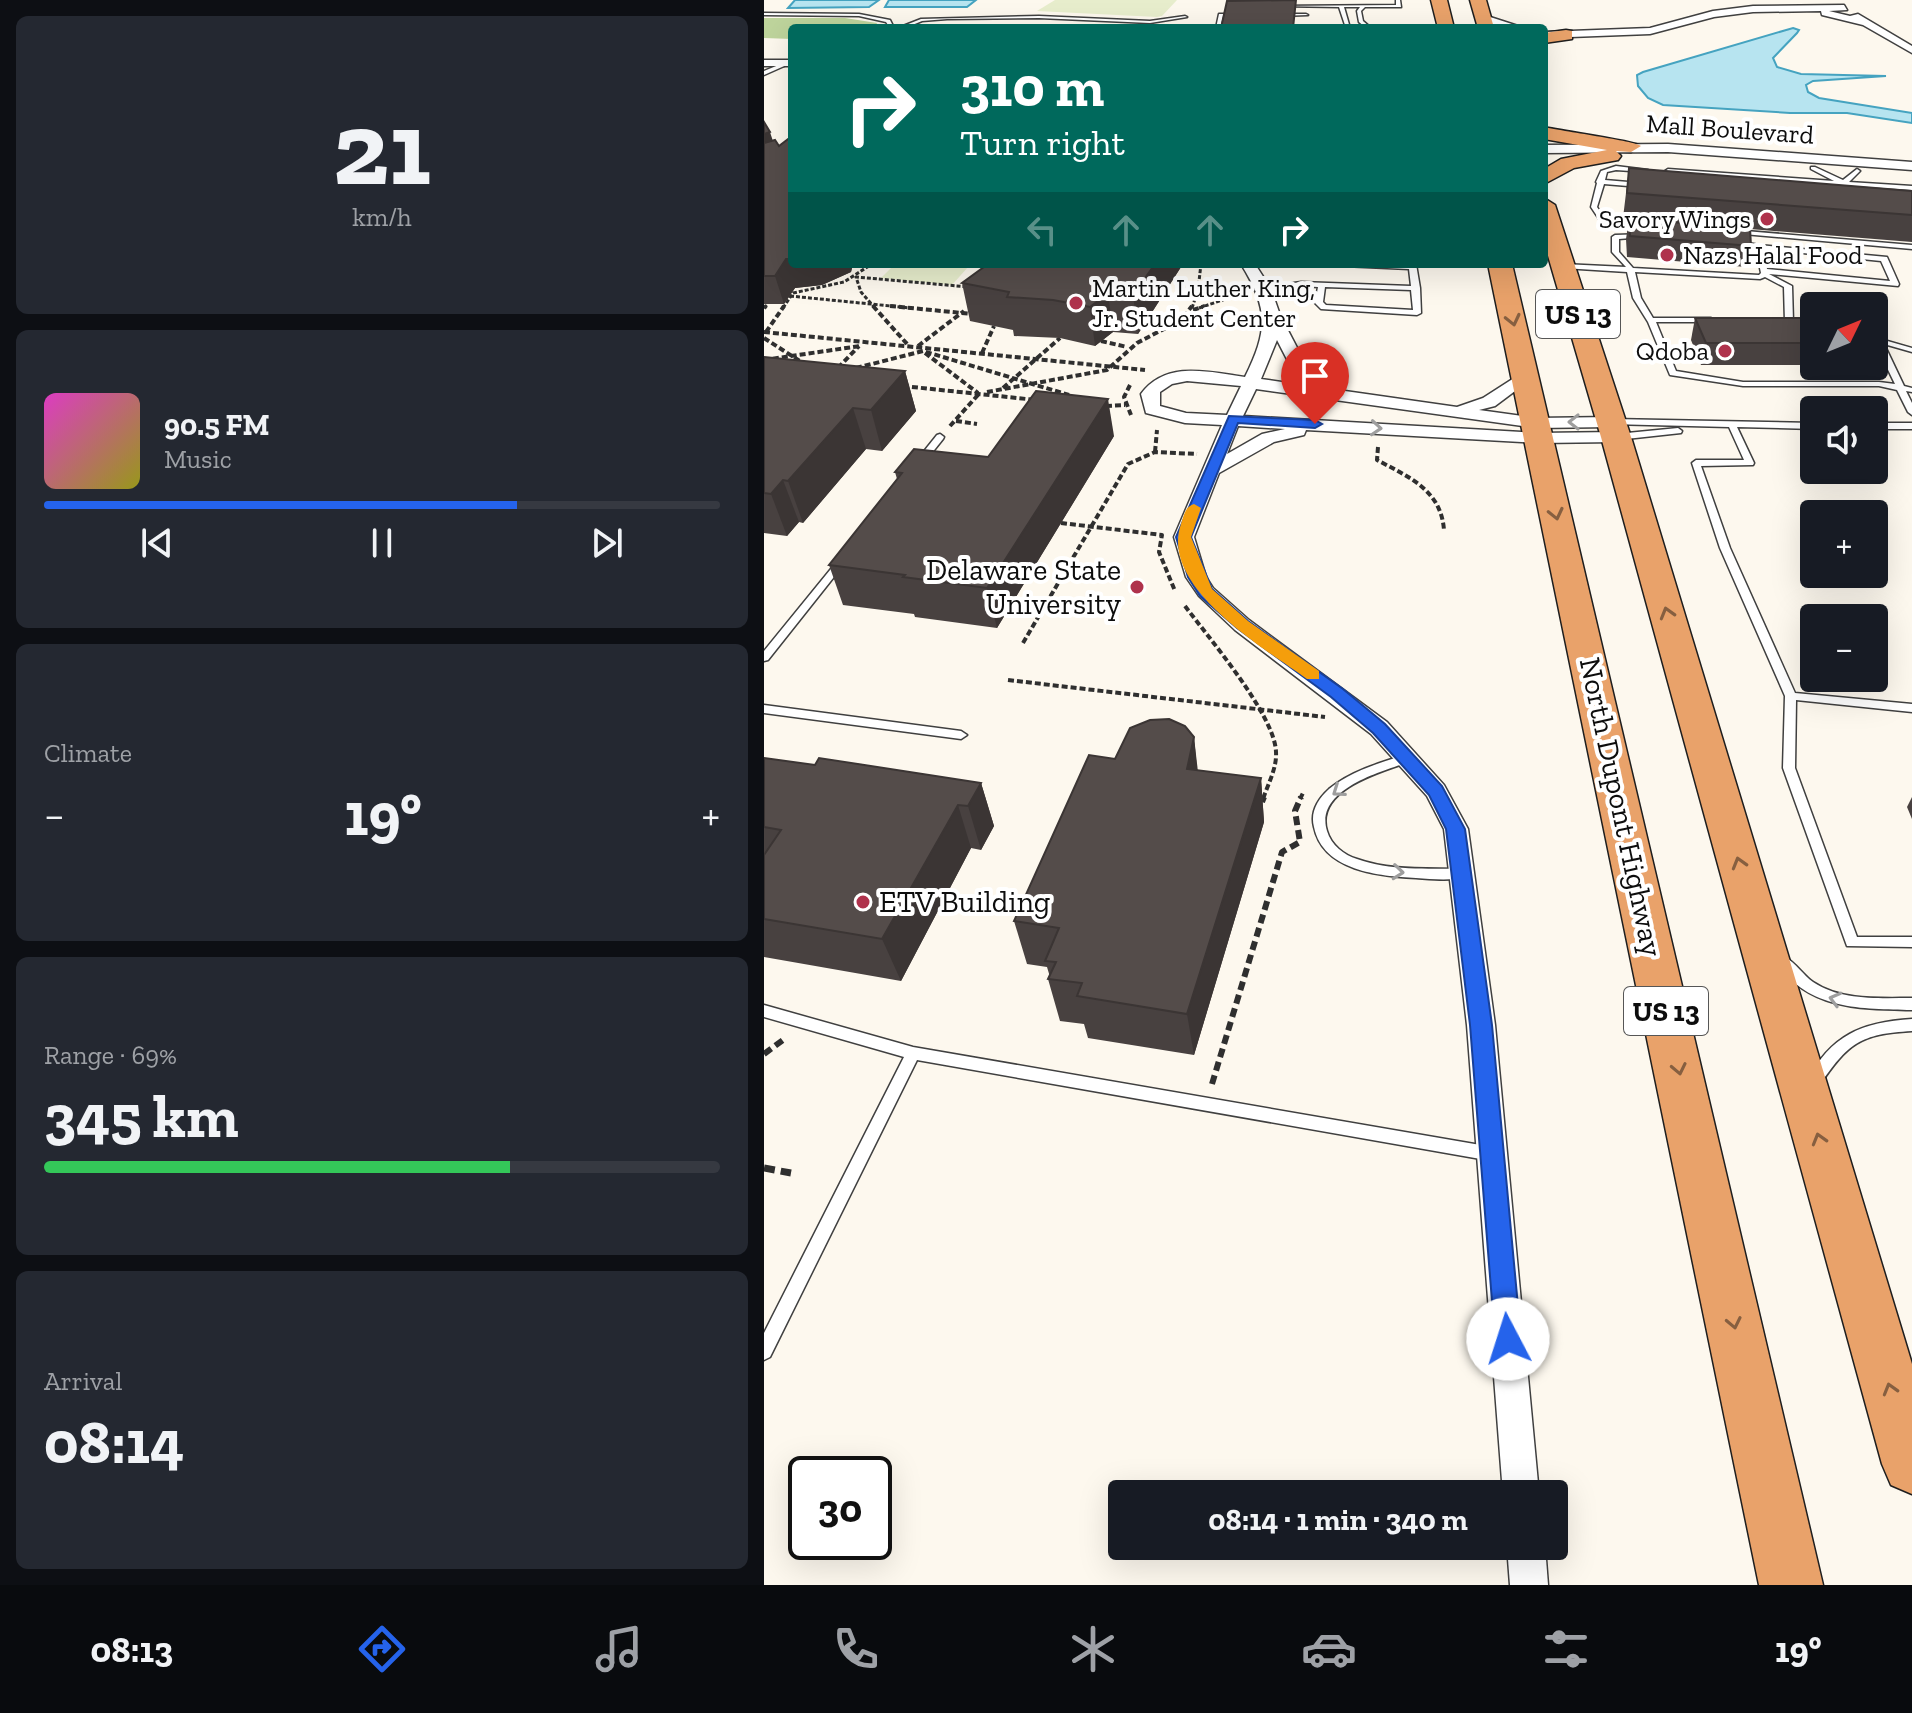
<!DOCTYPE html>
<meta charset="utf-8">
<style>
:root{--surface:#171b24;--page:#242831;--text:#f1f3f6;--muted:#9ea1a6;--line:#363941;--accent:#2563eb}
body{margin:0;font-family:"Zilla Slab",serif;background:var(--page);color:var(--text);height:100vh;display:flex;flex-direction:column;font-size:30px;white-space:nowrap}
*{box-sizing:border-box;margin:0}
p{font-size:26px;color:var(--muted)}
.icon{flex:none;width:44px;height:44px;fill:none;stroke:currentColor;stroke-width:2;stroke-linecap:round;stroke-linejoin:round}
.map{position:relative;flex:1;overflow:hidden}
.sheet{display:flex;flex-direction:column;gap:16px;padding:16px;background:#0d0f14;width:764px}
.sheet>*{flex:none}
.hud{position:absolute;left:24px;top:24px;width:760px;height:244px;border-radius:8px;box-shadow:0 8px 32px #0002;background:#00695c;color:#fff;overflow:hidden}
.needle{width:52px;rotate:47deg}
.fabs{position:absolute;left:1036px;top:292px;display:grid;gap:16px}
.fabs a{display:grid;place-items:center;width:88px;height:88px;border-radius:8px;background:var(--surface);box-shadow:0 8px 32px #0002;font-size:40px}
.speed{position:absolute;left:24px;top:1456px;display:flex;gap:16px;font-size:40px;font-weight:700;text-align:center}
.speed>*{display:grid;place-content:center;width:104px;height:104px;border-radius:50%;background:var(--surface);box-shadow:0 8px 32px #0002;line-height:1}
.speed .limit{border:4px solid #111;border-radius:12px;background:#fff;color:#111}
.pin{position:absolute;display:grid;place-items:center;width:68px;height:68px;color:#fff;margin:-82px -34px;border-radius:50% 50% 50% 0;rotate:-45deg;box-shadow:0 0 8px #0007}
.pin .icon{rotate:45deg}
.me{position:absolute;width:88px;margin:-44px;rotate:355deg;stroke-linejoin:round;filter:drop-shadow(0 0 6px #0008)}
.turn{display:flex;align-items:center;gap:28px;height:168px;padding:0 40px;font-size:36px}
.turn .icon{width:104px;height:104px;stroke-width:2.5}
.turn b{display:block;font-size:56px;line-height:68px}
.lanes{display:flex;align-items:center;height:76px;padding:0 40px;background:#0003;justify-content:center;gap:40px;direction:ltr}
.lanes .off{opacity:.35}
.big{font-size:60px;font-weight:800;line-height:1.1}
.sheet .card{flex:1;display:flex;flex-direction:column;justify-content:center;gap:12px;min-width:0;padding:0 28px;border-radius:12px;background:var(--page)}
.sheet .dial{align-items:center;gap:0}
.dial b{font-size:104px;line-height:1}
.song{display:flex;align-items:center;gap:24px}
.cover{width:96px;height:96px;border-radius:12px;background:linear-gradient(135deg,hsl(310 70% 55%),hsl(60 70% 35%))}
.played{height:8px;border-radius:4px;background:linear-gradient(90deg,var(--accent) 70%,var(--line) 70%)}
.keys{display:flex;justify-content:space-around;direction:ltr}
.heat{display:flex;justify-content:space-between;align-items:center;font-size:44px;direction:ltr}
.charge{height:12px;border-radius:6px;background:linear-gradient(90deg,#34c759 69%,var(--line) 0)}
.trip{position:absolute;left:344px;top:1480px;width:460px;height:80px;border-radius:8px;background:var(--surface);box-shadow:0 8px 32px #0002;font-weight:800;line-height:80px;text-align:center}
.tab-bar{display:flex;height:128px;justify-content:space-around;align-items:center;background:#090b0e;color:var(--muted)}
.tab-bar .icon{width:56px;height:56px}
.tab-bar .selected{color:var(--accent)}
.tab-bar b{font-size:36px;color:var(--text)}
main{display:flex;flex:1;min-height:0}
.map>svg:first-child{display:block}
.forest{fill:#bed49c}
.pitch{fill:#e7edcc}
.water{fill:#b7e4f0;stroke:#45a3c0;stroke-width:2}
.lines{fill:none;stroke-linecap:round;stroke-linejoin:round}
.service-casing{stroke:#404040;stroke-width:3}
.minor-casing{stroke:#404040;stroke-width:3}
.trunk-casing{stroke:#1e1e1e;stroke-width:3}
.path-far3{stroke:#2f2f2f;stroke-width:3;stroke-dasharray:4 2;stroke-linecap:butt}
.path-far2{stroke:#2f2f2f;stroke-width:4;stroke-dasharray:6 3;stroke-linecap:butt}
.path-far1{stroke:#2f2f2f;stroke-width:6;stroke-dasharray:9 5;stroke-linecap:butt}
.path{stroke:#2f2f2f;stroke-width:7;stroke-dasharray:11 6;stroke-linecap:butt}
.service{fill:#fff;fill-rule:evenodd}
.minor{fill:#fff;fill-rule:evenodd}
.trunk{fill:#e9a26a;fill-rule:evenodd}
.wall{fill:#484140}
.shaded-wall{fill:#3b3534}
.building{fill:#544c4a;stroke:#3b3534;stroke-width:2}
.oneway{stroke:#865f40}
.oneway2{stroke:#9e9e9e}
.route{fill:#2563eb;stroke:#184099;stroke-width:2}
.slow{fill:#f59e0b}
.poi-dot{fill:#af324c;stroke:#fff;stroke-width:3}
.labels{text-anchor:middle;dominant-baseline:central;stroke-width:8;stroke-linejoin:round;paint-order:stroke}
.far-street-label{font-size:26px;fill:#0d0d0d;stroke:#fff}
.far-poi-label{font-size:26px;fill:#0d0d0d;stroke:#fff;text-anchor:end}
.shield{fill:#fff;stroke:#565656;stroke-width:2}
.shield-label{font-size:28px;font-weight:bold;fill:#0d0d0d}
.poi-label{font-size:30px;fill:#0d0d0d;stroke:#fff;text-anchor:end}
.street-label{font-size:30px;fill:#0d0d0d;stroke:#fff}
</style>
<main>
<section class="sheet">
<div class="card dial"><b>21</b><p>km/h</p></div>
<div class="card">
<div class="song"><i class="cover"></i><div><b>90.5 FM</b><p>Music</p></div></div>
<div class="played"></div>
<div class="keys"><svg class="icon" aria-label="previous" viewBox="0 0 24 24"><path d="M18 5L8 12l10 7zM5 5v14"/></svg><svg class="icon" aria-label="pause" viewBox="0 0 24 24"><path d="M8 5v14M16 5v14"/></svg><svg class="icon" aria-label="next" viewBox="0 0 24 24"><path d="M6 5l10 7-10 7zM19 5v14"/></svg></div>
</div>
<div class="card"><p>Climate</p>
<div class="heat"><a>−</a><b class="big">19°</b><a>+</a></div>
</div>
<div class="card"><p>Range · 69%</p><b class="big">345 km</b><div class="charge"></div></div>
<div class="card"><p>Arrival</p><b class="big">08:14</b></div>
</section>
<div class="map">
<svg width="1148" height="1585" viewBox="0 0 1148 1585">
<rect width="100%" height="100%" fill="#fdf8ee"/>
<path class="forest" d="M0 18H81L113 23 111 28H28V39L0 38Z"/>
<g class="pitch">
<path d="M291 0H413L398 16 393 17 273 11Z"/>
<path d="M131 264 204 267 188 285 117 278Z"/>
</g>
<g class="water">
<path d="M31 0H115L105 7 24 8Z"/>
<path d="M125 0H212L203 7H121Z"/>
<path d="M1029 28 1035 30 1033 33 1009 58 1013 67 1037 74 1122 76 1049 81 1042 85 1044 92 1055 98 1148 113V123L1083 113H1026L899 105 884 98 874 86 873 75 879 72Z"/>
</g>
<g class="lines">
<g class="service-casing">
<g id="service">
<path d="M632 0H636L637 7H601L597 11 599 21 607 28H602L595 22 593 11 596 7H580L586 28H582L575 7 514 6 632 5Z"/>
<path d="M0 13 95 14 126 20 130 28H126L122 22 95 16 0 15Z"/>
<path d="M455 14H475L477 15 459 16 456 28H452Z"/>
<path d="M517 14H542L544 15 515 16Z"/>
<path d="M275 16 386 21 421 16 423 17 386 23 275 18 183 19 158 21 141 28H134L157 19Z"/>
<path d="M22 62 27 63 0 75V71Z"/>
<path d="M852 166 884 170 881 172 852 170 843 172 841 180 876 183 879 185 876 187 840 184 833 207 839 216 880 223 883 225 882 226 835 219 827 207 833 183 832 182 837 171Z"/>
<path d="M1047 167H1051L1079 180 1093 169 1096 171 1085 182 1148 186V190L904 173 901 171 904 169 1070 181 1047 169Z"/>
<path d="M970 230 1148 245V249L968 233V231Z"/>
<path d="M881 234V236L879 237 855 239V252L869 268 995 275 997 273 992 249 971 244 970 243 973 241 995 245 1123 257 1135 284 1134 286 1005 274 1028 286 1029 322 1025 324 1021 322 1020 287 1001 277 996 279 871 272 877 298 889 318H947L951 320 947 322H892L912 371 979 382H1115L1131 384 1110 341V338H1113L1148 348V352L1120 344 1140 386 1148 388V392L1142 391 1148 403V415L1144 412 1133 390 1115 386H979L906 375 884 322 869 298 863 272 799 268 795 266 799 264 862 267 848 252V237L851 235ZM999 249 1117 261 1126 281 1003 269Z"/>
<path d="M575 264H652L656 288 657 313 653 315 557 309 551 303 554 287 537 286 500 291 496 289 500 287 537 282 647 286 645 269 579 266ZM561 287 647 290 649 310 562 305 559 302Z"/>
<path d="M848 419 1050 423V429L973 427 990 463 989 465 937 466 966 548 1031 693 1148 704V712L1032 700 1031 768 1093 937H1148V947L1083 946 1019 768 1021 696 956 548 928 463 932 460H980L965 427 845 424V420Z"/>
<rect x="1110" y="423" width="38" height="6"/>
<path d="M914 428 918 431 917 433 853 440 849 437 853 434Z"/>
<path d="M176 434 180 437 179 439 159 464H153V460L173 435Z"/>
<path d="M78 558 83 561 81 563 4 660 0 661V651L75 559Z"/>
<path d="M0 705 197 731 203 735 197 739 0 713Z"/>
<path d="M644 754 650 758 648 761C619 771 550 789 563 831 567 845 580 855 593 859 626 871 663 868 697 869L702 871 703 874 702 877C686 881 668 879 652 878 615 876 559 871 550 827 546 812 554 799 565 789 587 771 618 762 644 754Z"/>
<path d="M1021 957C1032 963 1039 975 1049 982 1077 1001 1116 998 1148 998V1010C1099 1009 1043 1010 1014 963L1016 959Z"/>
<path d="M0 1005 149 1047 728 1147 733 1149 736 1154 733 1159 728 1161 153 1060 6 1357 0 1360V1333L140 1057 0 1017Z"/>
<path d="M1148 1019V1031C1096 1034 1084 1043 1055 1086L1050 1087 1045 1086 1043 1081C1067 1035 1098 1022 1148 1019Z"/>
</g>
</g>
<g class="minor-casing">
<g id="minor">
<path d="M1080 5 1083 10 1065 11 1086 16 1094 14 1148 46V53L1099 25 1058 15 1057 11 989 12 950 17 886 34 780 38V32L886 28 949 11 989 6Z"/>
<path d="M720 15 754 26 755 28H740L717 20Z"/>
<rect x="0" y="60" width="28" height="6"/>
<path d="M904 144 1148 162V170L904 152 780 153V145Z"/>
<path d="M477 264H491L507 289 516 315 541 363 574 383V390L693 407 719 398 761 371 767 373V379L731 406 715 410 772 418 848 417 857 422 848 427 772 428 492 389 479 416 775 433 852 432 861 437 852 442 775 443 542 430 540 435 510 442 455 473 430 537 442 577 449 588 485 620 623 722 680 785 704 829 731 1025 775 1494H739L703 1025 680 829 663 796 607 734 471 630 435 596 422 577 410 537 458 425 421 423 382 413 377 394C402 360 445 372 481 377 504 330 505 309 477 264ZM513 340 528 369 558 388 497 379ZM423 381 477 386 463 415 422 413 396 406V392L408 384ZM474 426 521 429 498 434 463 454Z"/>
<path d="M743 1546H781L784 1585H746Z"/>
</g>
</g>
<g class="trunk-casing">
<g id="trunk">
<path d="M667 0H683L690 28H674Z"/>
<path d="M706 0H722L730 28H714Z"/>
<path d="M802 30 808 31V39L780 43V33Z"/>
<path d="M780 127C796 131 872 141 877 146L867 152 852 151 857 156 854 160 810 168 780 184V169L797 159 843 150 780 139Z"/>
<path d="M780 198 791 205 867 437 1148 1364V1494L1127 1485 1118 1464 837 437 780 242Z"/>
<path d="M724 264H748L1059 1585H995Z"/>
</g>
</g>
<g class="path-far3">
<path d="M26 296 147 308"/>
<path d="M0 308 4 304"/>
<path d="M19 308 29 293 80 282 108 264"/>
<path d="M111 308 97 292 92 277 205 287"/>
<path d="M428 308 434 290 437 264"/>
<path d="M435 308 479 293"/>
</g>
<g class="path-far2">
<path d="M109 306 144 345"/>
<path d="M126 306 209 314"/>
<path d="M0 308 2 306"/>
<path d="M429 310 441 306"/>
<path d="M0 332 381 370"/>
<path d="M2 332 20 306"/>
<path d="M0 338 39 363"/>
<path d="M337 341 363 347"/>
<path d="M154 346 200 311"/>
<path d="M161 353 214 393"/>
<path d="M218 353 230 326"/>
<path d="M0 360 96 346"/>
<path d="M74 368 95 346"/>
<path d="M92 368 159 351 305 395"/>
<path d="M366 385 360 397 367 415"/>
<path d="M139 386 272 400"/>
<path d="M239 388 296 338"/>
<path d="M223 392 343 370 373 343 417 320 428 306"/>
<path d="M342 406 361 405"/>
<path d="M192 421 213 424"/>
<path d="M186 426 214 395"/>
<path d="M614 447 613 460C645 477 677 490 680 530"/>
<path d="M391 452 393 430"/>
<path d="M297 523 398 535 395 552 411 591"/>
<path d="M421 606C444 637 511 715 512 752 513 768 504 784 499 799"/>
<path d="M259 643 364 464 391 452 433 454"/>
<path d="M244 680 561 717"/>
<path d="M536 799 539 793"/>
</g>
<g class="path-far1">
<path d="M498 802 500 797"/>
<path d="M0 1054 19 1040"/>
<path d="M448 1084 518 852 536 842 531 811 537 797"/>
</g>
<path class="path" d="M0 1168 27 1173"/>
<use href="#service" class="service"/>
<use href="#minor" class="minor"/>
<use href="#trunk" class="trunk"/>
</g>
<g class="wall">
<path d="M0 122 28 264H89L87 272 58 285 31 288 20 304H0Z"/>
<path d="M865 168 1148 191V242L986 229 987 246 982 267 863 257 862 239 865 219 872 220 859 218Z"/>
<path d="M224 264H417V267L374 334 349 332 331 346 296 338 250 336 249 330 206 321 198 283Z"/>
<path d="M931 318H1050V365H937L927 340Z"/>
<path d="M0 357 141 371 152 411 118 451 102 449 39 523 35 522 23 536 0 533Z"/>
<path d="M350 436 233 628 151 617 150 614 79 605 65 565 133 479 131 472Z"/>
<path d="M430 737 433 770 497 778 500 822 430 1055 324 1038 320 1024 296 1021 284 979 286 977 283 967 263 964 250 921 351 759Z"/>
<path d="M0 758 51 765 217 783 230 826 217 850 207 848 137 981 0 957Z"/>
<path d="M1148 797V819L1143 807Z"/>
</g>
<g class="shaded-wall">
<path d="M6 132 14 157 0 162V134Z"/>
<path d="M22 259H28V264H89L87 272 58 285 31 288 20 304 11 276Z"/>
<path d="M391 264H417V267L374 334 369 295Z"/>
<path d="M344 293 349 332 331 346 326 307Z"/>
<path d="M141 371 152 411 118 451 107 410Z"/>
<path d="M344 399 350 436 233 628 223 588Z"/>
<path d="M89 408 102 449 39 523 24 481Z"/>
<path d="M19 480 35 522 23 536 7 494Z"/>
<path d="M430 737 435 781 423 769Z"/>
<path d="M497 778 500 822 430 1055 423 1014Z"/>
<path d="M217 783 230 826 217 850 204 806Z"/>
<path d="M194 805 207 848 137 981 118 939Z"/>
</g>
<g class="building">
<path d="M532 0 529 28H457L463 1Z"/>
<path d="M0 122 6 132 0 134Z"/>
<path d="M28 136V259H22L11 276H0V143L11 140 15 146Z"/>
<path d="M865 168 1148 191V215L863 193Z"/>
<path d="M865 219 986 228 987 246 866 236Z"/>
<path d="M224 264H391L369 295 344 293 326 307 289 300 243 297 245 292 198 283Z"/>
<path d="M931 318H1050V343H942Z"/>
<path d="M0 357 141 371 107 410 89 408 24 481 19 480 7 494 0 493Z"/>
<path d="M272 391 344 399 223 588 139 577 141 575 65 565 138 473 131 472 150 449 224 457Z"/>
<path d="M405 719 421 726 430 737 423 769 497 778 423 1014 313 996 318 983 284 979 292 962 281 961 295 928 250 921 325 755 351 759 366 728 386 720Z"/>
<path d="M0 758 51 765 55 758 217 783 204 806 194 805 118 939 0 919V855L17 830 0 827Z"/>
</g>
<defs><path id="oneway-chevron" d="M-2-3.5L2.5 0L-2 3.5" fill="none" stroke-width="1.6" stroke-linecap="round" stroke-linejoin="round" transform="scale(2)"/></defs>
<g class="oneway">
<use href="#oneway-chevron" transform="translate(749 320) rotate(77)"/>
<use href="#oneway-chevron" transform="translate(792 514) rotate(77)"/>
<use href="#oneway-chevron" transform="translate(903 613) rotate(-106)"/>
<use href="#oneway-chevron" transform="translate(975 863) rotate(-106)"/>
<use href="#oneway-chevron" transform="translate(915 1069) rotate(78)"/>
<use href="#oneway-chevron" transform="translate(1055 1139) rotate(-106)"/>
<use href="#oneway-chevron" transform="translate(970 1323) rotate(78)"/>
<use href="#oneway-chevron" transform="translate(1126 1389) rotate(-106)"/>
</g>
<g class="oneway2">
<use href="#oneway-chevron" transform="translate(810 422) rotate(180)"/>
<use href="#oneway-chevron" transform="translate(612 428) rotate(4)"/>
<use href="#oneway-chevron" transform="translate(574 791) rotate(145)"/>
<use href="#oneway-chevron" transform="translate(634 872) rotate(6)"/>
<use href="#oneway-chevron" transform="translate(1071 999) rotate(-165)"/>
</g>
<path class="route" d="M465 416 551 420 558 424 551 428 474 423 427 537 448 589 484 621 579 689 621 724 678 786 701 829 728 1025 757 1339 753 1348 744 1352 735 1348 731 1339 706 1025 682 829 665 795 609 733 567 697 473 628 436 596 424 577 412 537Z"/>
<path class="slow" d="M430 504 437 508 427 537 448 589 484 621 555 671V679H543C500 648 395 587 417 524 420 515 421 507 430 504Z"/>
<g class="poi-dot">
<circle cx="1003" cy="219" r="8"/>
<circle cx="903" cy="255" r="8"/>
<circle cx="312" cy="303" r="8"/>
<circle cx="961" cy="351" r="8"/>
<circle cx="373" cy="587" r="8"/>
<circle cx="99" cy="902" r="8"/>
</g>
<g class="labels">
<g class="far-street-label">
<text transform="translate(966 129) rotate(4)">Mall Boulevard</text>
</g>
<g class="far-poi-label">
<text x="987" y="219">Savory Wings</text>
<text x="919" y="255" text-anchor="start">Nazs Halal Food</text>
<text x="328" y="288" text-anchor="start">Martin Luther King,<tspan x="328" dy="30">Jr. Student Center</tspan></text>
<text x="945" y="351">Qdoba</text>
</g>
<g class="shield">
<rect x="772" y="290" width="84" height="48" rx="6"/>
<rect x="860" y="987" width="84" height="48" rx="6"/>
</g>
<g class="shield-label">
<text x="814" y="314">US 13</text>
<text x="902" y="1011">US 13</text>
</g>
<g class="poi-label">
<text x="357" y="570">Delaware State<tspan x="357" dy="34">University</tspan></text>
<text x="115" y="902" text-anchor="start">ETV Building</text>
</g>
<g class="street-label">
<text transform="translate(857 807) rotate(78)">North Dupont Highway</text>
</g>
</g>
</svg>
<div class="fabs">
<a><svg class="needle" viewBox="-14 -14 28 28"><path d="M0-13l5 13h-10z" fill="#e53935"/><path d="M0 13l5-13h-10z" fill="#9ea1a6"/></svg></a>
<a><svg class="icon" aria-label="sound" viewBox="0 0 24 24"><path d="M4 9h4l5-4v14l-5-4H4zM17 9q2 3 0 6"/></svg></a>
<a>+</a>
<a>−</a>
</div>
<div class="speed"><div class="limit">30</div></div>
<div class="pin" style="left:551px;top:424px;background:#d93025"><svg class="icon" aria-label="arrive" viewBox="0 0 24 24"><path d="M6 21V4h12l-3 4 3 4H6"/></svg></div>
<svg class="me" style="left:744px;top:1339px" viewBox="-20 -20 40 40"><circle r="19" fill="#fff"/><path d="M0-13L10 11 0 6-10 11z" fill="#2563eb"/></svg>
<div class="trip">08:14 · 1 min · 340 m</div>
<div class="hud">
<div class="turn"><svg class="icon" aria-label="right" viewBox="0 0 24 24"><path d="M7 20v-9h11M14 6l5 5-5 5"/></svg><div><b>310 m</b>Turn right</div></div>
<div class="lanes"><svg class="icon off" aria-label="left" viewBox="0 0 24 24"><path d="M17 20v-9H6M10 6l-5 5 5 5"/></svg><svg class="icon off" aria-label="ahead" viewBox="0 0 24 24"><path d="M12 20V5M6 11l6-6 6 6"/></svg><svg class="icon off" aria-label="ahead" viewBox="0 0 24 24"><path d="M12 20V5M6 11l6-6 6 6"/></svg><svg class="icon" aria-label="right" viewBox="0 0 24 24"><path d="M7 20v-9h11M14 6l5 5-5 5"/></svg></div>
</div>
</div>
</main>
<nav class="tab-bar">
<b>08:13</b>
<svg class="icon selected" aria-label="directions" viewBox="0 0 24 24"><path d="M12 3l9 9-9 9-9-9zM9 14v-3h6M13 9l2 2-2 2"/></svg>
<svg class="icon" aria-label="music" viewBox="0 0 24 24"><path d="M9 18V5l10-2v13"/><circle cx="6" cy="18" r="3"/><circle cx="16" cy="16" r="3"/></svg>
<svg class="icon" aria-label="phone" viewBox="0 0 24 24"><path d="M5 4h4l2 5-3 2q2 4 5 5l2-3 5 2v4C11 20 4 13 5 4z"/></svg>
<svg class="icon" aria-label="climate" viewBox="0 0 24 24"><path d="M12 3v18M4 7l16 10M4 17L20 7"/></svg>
<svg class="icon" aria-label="car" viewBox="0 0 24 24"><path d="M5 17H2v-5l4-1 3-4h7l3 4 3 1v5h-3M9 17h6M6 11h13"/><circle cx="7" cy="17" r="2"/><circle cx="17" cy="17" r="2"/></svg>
<svg class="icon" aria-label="filters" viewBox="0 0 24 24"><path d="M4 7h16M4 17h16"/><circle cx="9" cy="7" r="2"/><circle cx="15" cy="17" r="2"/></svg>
<b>19°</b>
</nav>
